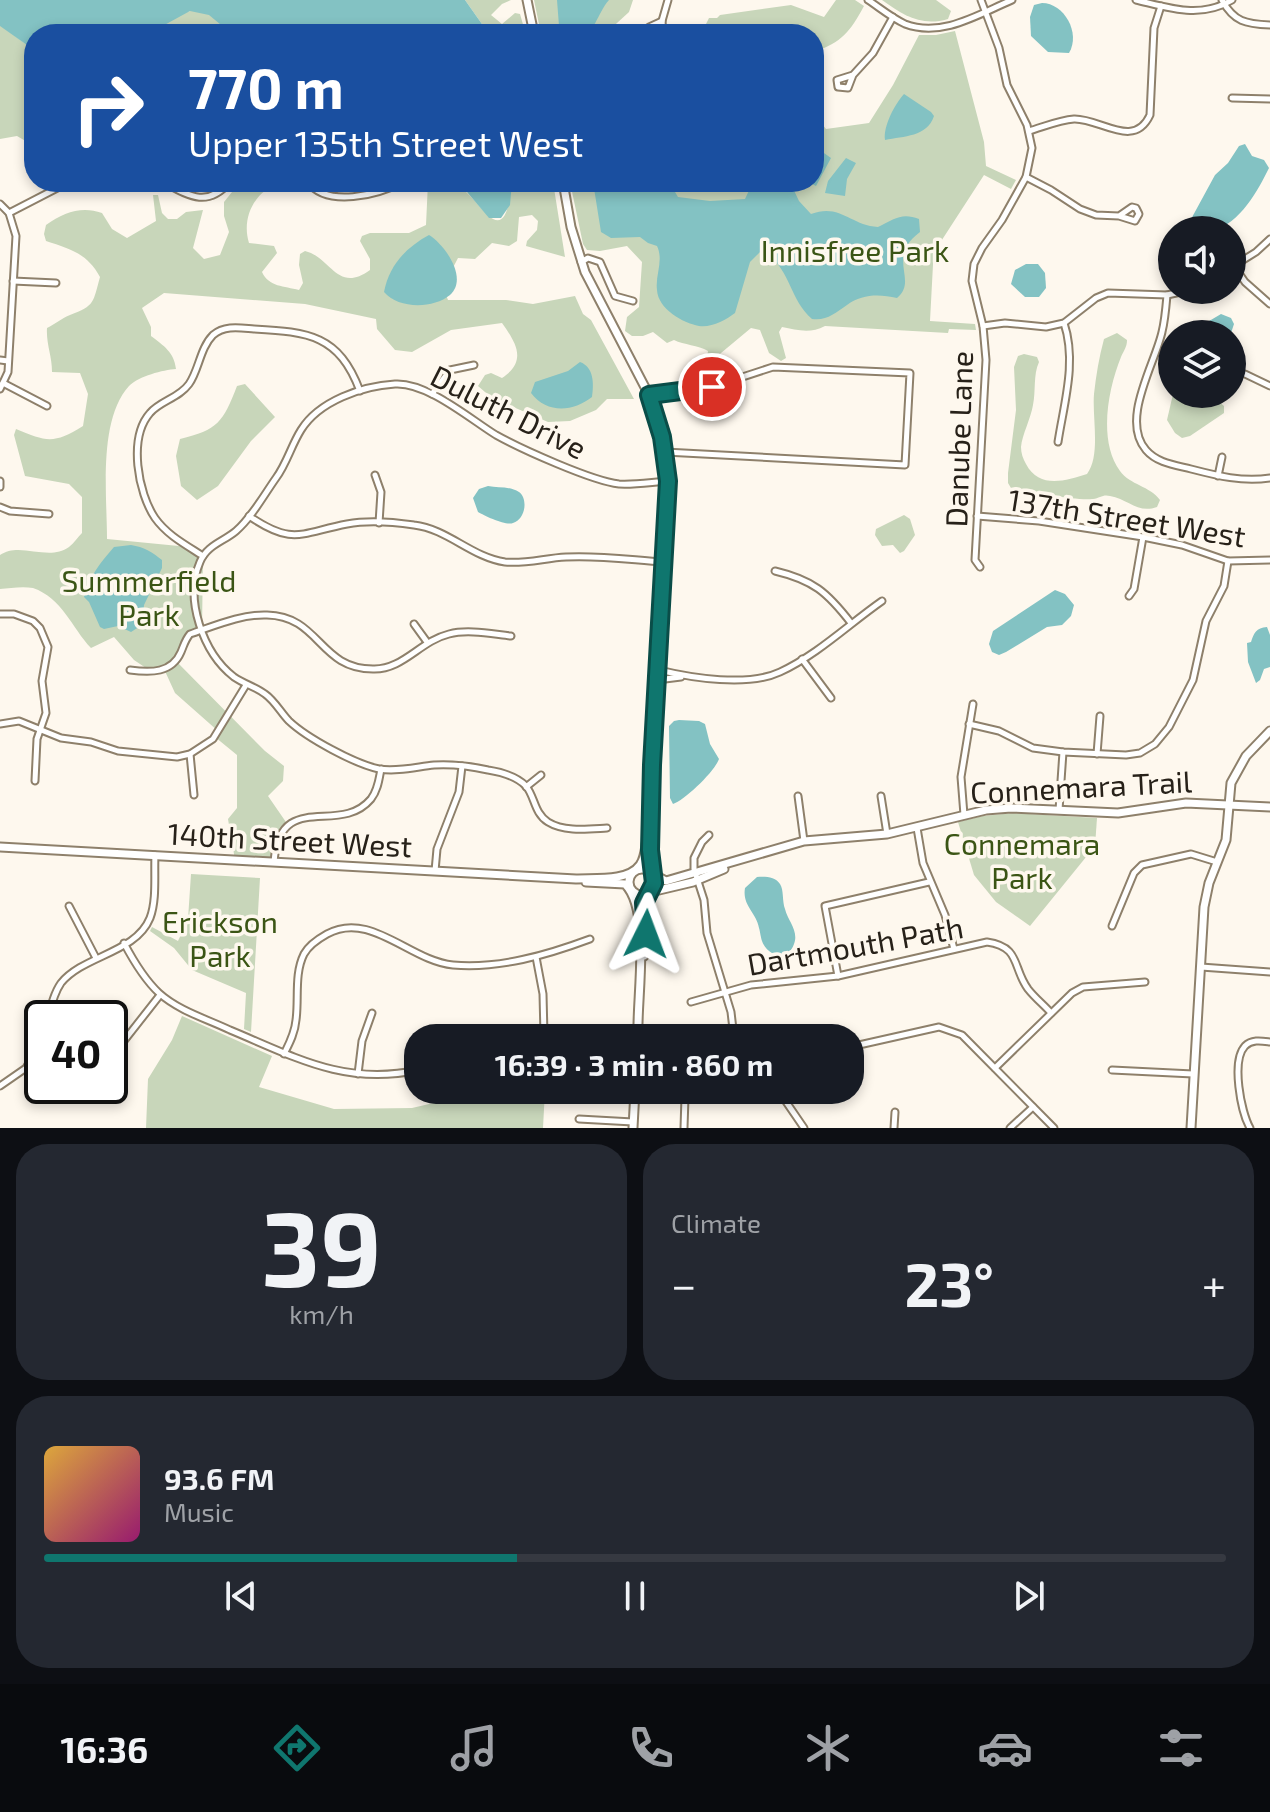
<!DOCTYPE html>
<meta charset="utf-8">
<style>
:root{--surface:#171b24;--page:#242831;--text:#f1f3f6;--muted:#9ea1a6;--line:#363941;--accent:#0f766e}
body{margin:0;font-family:"Exo 2",sans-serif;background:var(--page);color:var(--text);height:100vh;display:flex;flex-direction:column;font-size:30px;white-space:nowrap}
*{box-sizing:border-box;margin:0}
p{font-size:26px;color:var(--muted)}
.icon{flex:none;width:44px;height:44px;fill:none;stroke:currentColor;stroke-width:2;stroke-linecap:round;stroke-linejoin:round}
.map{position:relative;height:1128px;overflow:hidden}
.side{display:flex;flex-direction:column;gap:16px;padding:16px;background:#0d0f14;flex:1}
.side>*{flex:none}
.hud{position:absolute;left:24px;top:24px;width:800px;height:168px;border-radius:32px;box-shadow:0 4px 12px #0003;background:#1a4fa0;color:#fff;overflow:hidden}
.buttons{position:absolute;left:1158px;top:216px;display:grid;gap:16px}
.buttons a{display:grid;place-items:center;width:88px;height:88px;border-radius:50%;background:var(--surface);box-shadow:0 4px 12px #0003;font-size:40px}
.speed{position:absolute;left:24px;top:1000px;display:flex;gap:16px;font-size:40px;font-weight:700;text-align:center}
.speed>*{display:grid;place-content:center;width:104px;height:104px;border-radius:50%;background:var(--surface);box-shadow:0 4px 12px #0003;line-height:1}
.speed .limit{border:4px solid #111;border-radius:12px;background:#fff;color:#111}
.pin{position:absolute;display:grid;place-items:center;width:68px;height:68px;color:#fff;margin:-34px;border:4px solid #fff;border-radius:50%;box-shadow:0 2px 8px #0007}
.me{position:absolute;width:88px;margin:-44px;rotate:3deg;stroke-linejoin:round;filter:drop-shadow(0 0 6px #0008)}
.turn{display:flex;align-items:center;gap:28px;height:168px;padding:0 32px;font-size:36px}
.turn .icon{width:104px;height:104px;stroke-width:2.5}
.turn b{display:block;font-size:56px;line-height:68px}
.big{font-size:60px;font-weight:700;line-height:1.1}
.side .card{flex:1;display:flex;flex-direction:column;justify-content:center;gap:12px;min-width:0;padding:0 28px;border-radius:32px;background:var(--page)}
.side .dial{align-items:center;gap:0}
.dial b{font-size:104px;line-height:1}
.song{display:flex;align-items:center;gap:24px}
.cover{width:96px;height:96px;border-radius:12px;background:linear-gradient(135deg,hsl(40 70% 55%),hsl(320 70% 35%))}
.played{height:8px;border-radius:4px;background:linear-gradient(90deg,var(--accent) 40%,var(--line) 40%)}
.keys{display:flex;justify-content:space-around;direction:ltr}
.heat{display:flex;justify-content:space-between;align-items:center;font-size:44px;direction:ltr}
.side .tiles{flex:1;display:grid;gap:16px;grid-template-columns:1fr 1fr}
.card:last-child{grid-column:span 2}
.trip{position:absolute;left:404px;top:1024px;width:460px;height:80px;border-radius:32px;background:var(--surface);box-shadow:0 4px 12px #0003;font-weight:700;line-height:80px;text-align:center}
.tabs{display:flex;height:128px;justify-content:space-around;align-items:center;background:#090b0e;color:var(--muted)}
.tabs .icon{width:56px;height:56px}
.tabs .on{color:var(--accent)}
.tabs b{font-size:36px;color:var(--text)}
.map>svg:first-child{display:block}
.green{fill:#c8d6ba}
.water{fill:#83c2c3}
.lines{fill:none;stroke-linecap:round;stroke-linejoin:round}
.street-casing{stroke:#8e806b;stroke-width:9}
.secondary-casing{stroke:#8e806b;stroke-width:11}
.street{stroke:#fff;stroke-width:5}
.secondary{stroke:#fff;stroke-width:7}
.route-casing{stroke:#0a4d48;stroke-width:20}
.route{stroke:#0f766e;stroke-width:14}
.labels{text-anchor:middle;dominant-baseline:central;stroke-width:7;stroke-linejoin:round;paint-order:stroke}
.park-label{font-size:30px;fill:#3b5515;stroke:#fef8ee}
.street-label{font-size:30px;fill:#272119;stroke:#fef8ee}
</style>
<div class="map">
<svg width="1270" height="1128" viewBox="0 0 1270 1128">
<rect width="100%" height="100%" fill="#fef8ee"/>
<g class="green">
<path d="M465 0H511L502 4 491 15 502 24 515 13 520 14 524 28 523 32 489 34Z"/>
<path d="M534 0H633L629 12 605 34H541Z"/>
<path d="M836 0H855L864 6C850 32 842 42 814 52V34H701L709 18H717L720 15 791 5 824 17Z"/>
<path d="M882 0H936L951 11 948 19C921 27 903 15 882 0Z"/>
<path d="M206 7 232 34H202L198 30 196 34H140L159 19Z"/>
<path d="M0 25 34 50V146L17 136 0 139Z"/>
<path d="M955 31 984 142 986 166 1016 180 1011 189 984 175 938 246H934L930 321 975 324 976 330 949 329 948 333 825 326C810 334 797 330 782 327L779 332 786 358 781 361 769 353 760 330 751 328 715 358 712 376 703 381 699 378 706 364 708 351C698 345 684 345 674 340L667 343 653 332 643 336H632L625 331 627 317 639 307 642 262 627 246 600 251 587 250 583 244 570 182H814V114L826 129 869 123 893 85 919 35H936Z"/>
<path d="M240 182H282C255 190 241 217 249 243L274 246 277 253 262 272C269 287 284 286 299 290L303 283 299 265 300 254 305 251C331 257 337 294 370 270V259L360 241 362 236 370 233H409L426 225 428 182C435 182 447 180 453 183 479 192 504 263 512 182H553L565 257 526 246 527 241 537 230 538 221 532 215 519 217 517 241 509 246 492 243 475 259 458 258 443 287 448 300H506L533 304 575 296 583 314 591 320 634 399H607L596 410 570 421 548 422 492 398 478 386 485 375 491 373 502 378C527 361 517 344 502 323L451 330 412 352 395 350 377 329 376 319 305 304 164 293 142 308 151 327V336C164 346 174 352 176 369 163 370 139 376 129 386 98 420 107 495 107 539L189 547 203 556 202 630 189 634 176 661 265 751 284 766 283 781 268 796 288 825 274 854V862L235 860 228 819 237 808V755L215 737 218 731 175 693 164 669 152 672 134 660 114 637 91 648C72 628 62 598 33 588 23 586 10 588 0 589V555C20 541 48 562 69 547 74 543 78 537 82 533V497L69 484 25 476 14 435 16 429C47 442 54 444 83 426L88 394 80 373 52 372C52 356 46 344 47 328 55 324 62 318 70 315 95 306 93 302 100 277 87 253 70 249 46 241L44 234 46 225C64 212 82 206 102 213L112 229 127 238 156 221 153 195H158L162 213 168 219H177L186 212 203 210 193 248 204 259 220 255 229 232 224 216V202Z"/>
<path d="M1117 333 1127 340C1127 347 1124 350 1121 357 1108 389 1098 441 1120 471 1130 485 1150 486 1160 500L1157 507C1138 514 1128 499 1110 496 1103 494 1100 498 1093 499 1076 501 1029 492 1011 488L1008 483V473L1016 410 1014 367 1018 356 1024 354 1037 357 1039 362C1033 375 1036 391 1033 405 1031 418 1022 435 1021 447 1021 453 1023 459 1026 464 1039 489 1065 481 1087 474 1101 455 1092 418 1094 394 1096 376 1099 357 1104 339Z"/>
<path d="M245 384 275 417 251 441 218 486 197 500 181 486 176 456 180 439C218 430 223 422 237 386Z"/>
<path d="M1173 394H1210L1224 406V413L1190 436 1182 438 1175 433 1167 420Z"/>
<path d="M904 515 910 519 915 535 904 551 900 553 893 545 882 546 875 535 876 529Z"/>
<path d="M1013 813 1097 818 1095 846 1030 926 996 902 974 875 958 822 983 816Z"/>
<path d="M191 874 260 878 251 1032 244 1029 246 993 192 970 174 948 150 931 152 927 178 941 188 919Z"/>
<path d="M182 1016 272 1056 259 1087 334 1109 412 1108 489 1090H545L543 1128H146L148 1079 172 1040Z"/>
</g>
<g class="water">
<path d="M0 0H465L489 34H232L209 15 190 11 148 34H34V50L0 26Z"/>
<path d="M557 0H609C593 18 593 53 559 26Z"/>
<path d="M1042 3C1064 3 1081 33 1069 53L1048 52 1031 36 1030 17 1034 5Z"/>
<path d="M904 94 931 112 934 116C927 137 904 136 885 140 883 126 895 104 904 94Z"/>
<path d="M1245 144 1252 156 1264 160 1269 168C1258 190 1240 224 1213 230 1207 231 1199 230 1193 230L1190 221 1215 175 1228 163 1239 146Z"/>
<path d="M814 146 831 158 816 186 808 182H814Z"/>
<path d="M846 158 856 163 847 179 845 196 825 193 828 181Z"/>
<path d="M453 182H512L510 205 501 218H489L467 192Z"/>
<path d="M593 182H679L675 192 678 197 710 201 745 199 753 182H790L799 201 811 214C840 203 850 225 878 227 894 219 902 212 919 219L920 232C885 258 919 280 897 298 879 294 862 294 847 305 835 313 827 321 812 319 788 298 792 269 762 250L750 262 735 313C726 320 711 328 699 326 683 323 658 309 657 290 655 275 664 261 657 246L648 243 640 237 611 238 601 232Z"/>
<path d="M429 235C444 244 469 278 450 295 433 309 398 309 384 292 389 266 405 248 429 235Z"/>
<path d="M1026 264H1038L1045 273 1046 288 1039 297H1025L1011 284 1015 270Z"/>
<path d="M1221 314 1231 318 1234 324 1231 333 1197 334 1199 327Z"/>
<path d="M580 362C594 367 594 384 592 397 573 412 547 414 531 393L535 382 568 371Z"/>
<path d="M488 486C498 488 510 486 519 492 528 498 526 519 513 523 506 526 485 516 478 512L473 498 479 489Z"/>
<path d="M131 545C144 547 152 552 162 560V568L144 605 142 625 131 632 118 626 104 629 100 627 89 602 84 597C89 577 100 563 114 547Z"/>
<path d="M1055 590 1065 594 1074 605 1071 616 1062 625 1047 627 1006 652 999 655 992 652 989 644 993 631Z"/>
<path d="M1267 627 1270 635V667L1264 669 1260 680 1256 683 1248 662 1247 643 1251 642C1254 633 1256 628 1267 627Z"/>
<path d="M679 720 699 721 705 724 710 744 719 759C715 771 685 800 673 804L670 798 669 726 674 721Z"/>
<path d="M757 877C765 876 776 877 780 884 784 890 782 901 785 909 788 921 799 931 794 944 788 962 767 956 762 941 761 939 760 931 759 928 756 912 742 906 745 888Z"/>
</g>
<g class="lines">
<g class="street-casing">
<g id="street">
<path d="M868 0C880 8 892 18 905 24 942 38 979 14 1012 0"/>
<path d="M1136 0C1170 8 1200 19 1232 0"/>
<path d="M1222 0C1234 22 1246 24 1270 25"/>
<path d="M648 34 649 27 662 21"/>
<path d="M663 34 662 21 668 0"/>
<path d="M853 75 848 88 838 87 837 80 853 75 873 53 893 17"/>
<path d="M1232 98 1270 99"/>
<path d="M1029 131C1043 127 1059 120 1074 119 1100 118 1134 150 1150 115L1154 28 1161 6"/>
<path d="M1026 177 1051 190 1080 209 1096 215 1119 216 1132 207 1136 208 1139 214 1135 221 1119 216"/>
<path d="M163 182C189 196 207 208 230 182"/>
<path d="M308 182C327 208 378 195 402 182"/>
<path d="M0 204 9 213 16 236 8 372 0 389"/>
<path d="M9 213 69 182"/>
<path d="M581 262 588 258 600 262 615 296 633 301"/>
<path d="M1234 266 1245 282 1270 304"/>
<path d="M1232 267 1256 252 1270 239"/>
<path d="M13 281 56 283"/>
<path d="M1167 295C1166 307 1165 320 1162 332 1155 364 1120 420 1146 450 1157 463 1175 465 1191 469 1218 476 1242 482 1270 478"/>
<path d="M983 326 1005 323 1046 327 1064 323 1096 298 1108 293 1167 295 1190 290"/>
<path d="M0 360 8 361"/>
<path d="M1245 374 1270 386"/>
<path d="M3 383 47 406"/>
<path d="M432 394 450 370 474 365"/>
<path d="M649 395 712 387 773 367 910 373 905 465 665 452"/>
<path d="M1058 442C1064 403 1077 362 1064 323"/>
<path d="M375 475 381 492 379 523"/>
<path d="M1218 476 1222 457"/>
<path d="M0 481V487"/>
<path d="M0 507 10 511 49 514"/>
<path d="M249 516C293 546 300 533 347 524 367 520 394 522 414 525 448 529 471 557 505 562 526 564 545 558 566 557 598 555 632 560 664 562"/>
<path d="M977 516 1039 521 1143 537 1182 545 1228 561 1270 560"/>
<path d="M203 556C186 545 167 535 155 518 138 493 128 438 150 413 160 401 179 398 189 384 199 370 200 348 213 335 225 325 240 328 254 329 309 332 339 335 360 391"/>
<path d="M980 567 975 560 986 360 983 326 972 281 974 264 982 248 1002 220 1026 177 1032 148 1027 125 1007 85 999 48 981 0"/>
<path d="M775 571C813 580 827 592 851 623"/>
<path d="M1129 596 1134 589 1143 537"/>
<path d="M0 614H14L33 621 40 628 48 647 42 681 46 713 37 739 35 781"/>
<path d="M414 624 427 642"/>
<path d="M802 659 831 698"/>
<path d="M130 670C151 673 172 673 181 652 184 645 185 640 190 634 214 626 241 614 267 615 320 616 319 669 373 669 403 670 420 641 449 634 468 629 492 634 511 636"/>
<path d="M659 670C692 678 748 687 780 672 817 655 849 624 882 601"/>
<path d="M657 680 681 677"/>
<path d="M0 724 19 721 61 738 91 742 118 751 177 757 190 754 213 739 246 685"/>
<path d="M969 724 999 731 1033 748 1063 752 1126 755 1140 753 1155 744 1169 727 1193 680 1206 621 1224 586 1228 561"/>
<path d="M190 754 194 795"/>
<path d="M1097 754 1100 716"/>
<path d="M526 787 541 775"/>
<path d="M798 796 804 841"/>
<path d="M881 796 887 834"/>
<path d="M1059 810 1063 752"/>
<path d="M964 815 961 777 973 704"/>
<path d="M607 828C588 829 564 832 548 822 534 813 535 797 526 786 516 776 501 772 488 770 470 766 451 764 434 765 416 767 397 772 379 769 355 764 307 738 289 721 281 713 275 701 265 694 256 687 244 684 234 677 203 653 184 599 200 562 207 545 223 542 236 531 252 517 264 495 276 478 287 463 291 446 301 430 319 401 362 386 395 384 427 382 470 419 496 435 521 449 592 481 619 484 635 485 652 482 668 481"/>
<path d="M917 828 923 863 945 915 954 949"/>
<path d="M709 835 702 842 694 858V869L704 900 707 933 731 1012 734 1038"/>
<path d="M274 862C280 788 339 837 371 799 378 790 379 779 381 769"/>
<path d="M435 871 437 849 459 792 462 766"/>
<path d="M69 906 96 958"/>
<path d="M1112 926 1134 873 1142 865 1191 854 1217 862"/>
<path d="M124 943C134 962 144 979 159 993 179 1011 207 1019 230 1030 295 1057 345 1086 418 1070"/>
<path d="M536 957 543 994 544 1035"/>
<path d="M1201 967 1270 972"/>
<path d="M838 976 825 906 929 882"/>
<path d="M691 1002 751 985 838 976 987 942C1021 947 1012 967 1028 989 1035 998 1044 1005 1051 1013"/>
<path d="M48 1018C51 1006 54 993 61 983 84 955 136 953 150 918 157 900 154 874 155 855"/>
<path d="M508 1038 524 1035 587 1038"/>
<path d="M850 1047 939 1027 962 1035 1054 1128"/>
<path d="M284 1054C289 1044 295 1033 296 1020 299 999 294 974 304 954 309 945 318 939 327 934 370 910 410 961 453 965 499 969 547 955 590 939"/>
<path d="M995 1068 1072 993 1083 987 1145 982"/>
<path d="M1112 1070 1193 1074"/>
<path d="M110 1074 120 1046 160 995"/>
<path d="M358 1074 362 1041 372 1013"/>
<path d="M0 1086 26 1068 42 1040"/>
<path d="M778 1090 804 1128"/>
<path d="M106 1097 108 1086"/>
<path d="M579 1119 633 1122"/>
<path d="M684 1128 685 1097 689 1090"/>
<path d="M894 1128 895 1112"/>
<path d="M1010 1128 1033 1107"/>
<path d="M1250 1128C1241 1112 1231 1061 1245 1046 1252 1039 1262 1041 1270 1042"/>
</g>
</g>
<g class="secondary-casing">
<g id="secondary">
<path d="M527 0 534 34"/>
<path d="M650 837 653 874 666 881 804 841 887 834 986 810 1011 808 1118 813 1186 803 1270 807"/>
<path d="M0 847 576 879C594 878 628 882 640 865 649 853 648 815 649 799 658 693 663 587 668 481L662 437 649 395 585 272 571 227 563 182"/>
<circle cx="642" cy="882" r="13"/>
<path d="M586 882 625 884C652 911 636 1000 638 1038"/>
<path d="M644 956C647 937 639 913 648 895L655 891 693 882 724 869"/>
<path d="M633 1128 635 1090"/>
<path d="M1191 1128 1204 907 1209 883 1226 840 1231 783 1246 756 1270 731"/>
</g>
</g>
<use href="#street" class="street"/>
<use href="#secondary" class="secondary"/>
</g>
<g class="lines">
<g class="route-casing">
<path id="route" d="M646 934 644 903 654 883 650 850 652 765 668 481 662 437 649 395 712 387"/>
</g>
<use href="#route" class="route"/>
</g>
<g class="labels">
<g class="park-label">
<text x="855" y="250">Innisfree Park</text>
<text x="149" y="580">Summerfield<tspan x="149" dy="34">Park</tspan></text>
<text x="1022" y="843">Connemara<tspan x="1022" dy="34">Park</tspan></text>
<text x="220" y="921">Erickson<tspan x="220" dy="34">Park</tspan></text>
</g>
<g class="street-label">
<text transform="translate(509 411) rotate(27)">Duluth Drive</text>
<text transform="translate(958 439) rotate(-88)">Danube Lane</text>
<text transform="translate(1127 517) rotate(9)">137th Street West</text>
<text transform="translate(1081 786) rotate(-3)">Connemara Trail</text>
<text transform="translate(290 839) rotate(3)">140th Street West</text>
<text transform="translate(855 945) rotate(-10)">Dartmouth Path</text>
</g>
</g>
</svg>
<div class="buttons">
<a><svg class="icon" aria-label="sound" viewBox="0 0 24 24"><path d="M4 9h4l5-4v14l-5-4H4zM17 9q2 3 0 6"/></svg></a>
<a><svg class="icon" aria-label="layers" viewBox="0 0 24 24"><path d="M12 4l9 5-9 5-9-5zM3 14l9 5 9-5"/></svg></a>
</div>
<div class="speed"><div class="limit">40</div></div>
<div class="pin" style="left:712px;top:387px;background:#d93025"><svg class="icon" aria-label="arrive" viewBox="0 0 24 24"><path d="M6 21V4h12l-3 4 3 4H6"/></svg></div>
<svg class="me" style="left:646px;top:934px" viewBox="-20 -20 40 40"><path d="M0-17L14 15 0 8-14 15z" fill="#0f766e" stroke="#fff" stroke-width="4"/></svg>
<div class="trip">16:39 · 3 min · 860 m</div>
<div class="hud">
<div class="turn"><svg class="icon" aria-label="right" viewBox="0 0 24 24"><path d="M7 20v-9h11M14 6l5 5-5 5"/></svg><div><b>770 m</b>Upper 135th Street West</div></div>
</div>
</div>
<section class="side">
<div class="tiles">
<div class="card dial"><b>39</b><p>km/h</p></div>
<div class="card"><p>Climate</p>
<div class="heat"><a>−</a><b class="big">23°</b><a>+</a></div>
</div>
<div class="card">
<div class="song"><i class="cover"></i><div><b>93.6 FM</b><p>Music</p></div></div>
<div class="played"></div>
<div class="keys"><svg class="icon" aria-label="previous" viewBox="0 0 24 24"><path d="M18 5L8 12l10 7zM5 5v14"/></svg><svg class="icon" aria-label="pause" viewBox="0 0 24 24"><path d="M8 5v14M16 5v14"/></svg><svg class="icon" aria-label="next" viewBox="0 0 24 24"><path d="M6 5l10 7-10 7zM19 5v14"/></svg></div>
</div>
</div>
</section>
<nav class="tabs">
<b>16:36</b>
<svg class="icon on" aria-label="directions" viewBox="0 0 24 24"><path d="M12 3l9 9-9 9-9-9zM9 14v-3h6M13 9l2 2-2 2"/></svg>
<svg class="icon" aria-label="music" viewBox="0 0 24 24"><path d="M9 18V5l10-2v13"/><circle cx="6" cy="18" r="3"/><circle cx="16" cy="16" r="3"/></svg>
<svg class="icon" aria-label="phone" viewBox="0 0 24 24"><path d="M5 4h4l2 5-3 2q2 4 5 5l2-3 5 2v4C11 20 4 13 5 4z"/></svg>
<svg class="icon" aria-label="climate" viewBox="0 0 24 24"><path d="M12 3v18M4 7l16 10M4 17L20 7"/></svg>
<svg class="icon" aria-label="car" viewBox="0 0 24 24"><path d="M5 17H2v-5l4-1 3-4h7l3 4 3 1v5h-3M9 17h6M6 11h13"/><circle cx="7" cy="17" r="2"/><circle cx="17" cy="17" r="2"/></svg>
<svg class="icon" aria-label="filters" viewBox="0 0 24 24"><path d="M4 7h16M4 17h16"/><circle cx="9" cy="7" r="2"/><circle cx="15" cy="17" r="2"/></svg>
</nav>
